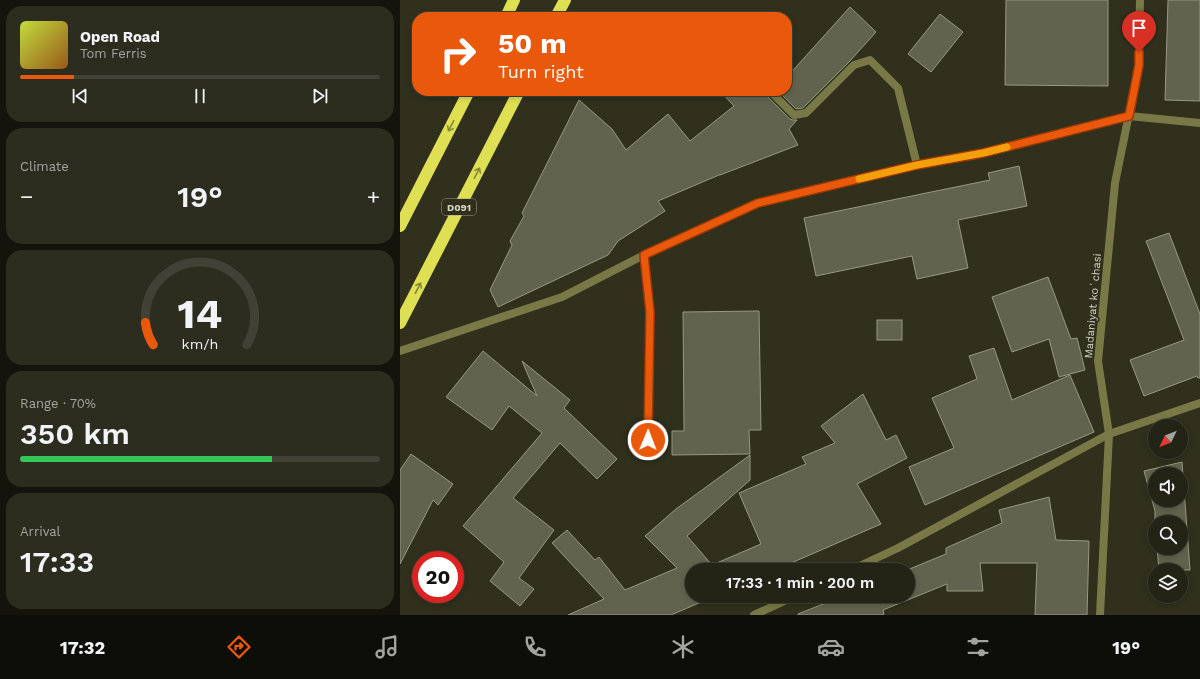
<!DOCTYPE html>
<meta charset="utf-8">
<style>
:root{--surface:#242416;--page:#2c2c1f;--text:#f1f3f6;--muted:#a3a4a1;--line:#414135;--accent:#ea580c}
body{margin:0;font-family:"Work Sans",sans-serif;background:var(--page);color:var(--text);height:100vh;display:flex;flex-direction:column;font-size:15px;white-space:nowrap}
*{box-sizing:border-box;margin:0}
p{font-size:13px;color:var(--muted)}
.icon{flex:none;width:22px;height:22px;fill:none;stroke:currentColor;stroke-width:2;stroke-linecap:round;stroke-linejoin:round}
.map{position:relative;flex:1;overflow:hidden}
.side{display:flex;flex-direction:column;gap:6px;padding:6px;background:#14140c;width:400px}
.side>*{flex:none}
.top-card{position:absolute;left:12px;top:12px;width:380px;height:84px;border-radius:16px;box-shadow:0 2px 6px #0003,0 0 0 1px var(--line);background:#ea580c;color:#fff;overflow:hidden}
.needle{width:26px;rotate:227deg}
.tools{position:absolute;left:748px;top:419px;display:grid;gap:8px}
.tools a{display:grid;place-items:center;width:40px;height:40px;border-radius:50%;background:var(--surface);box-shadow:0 2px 6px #0003,0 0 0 1px var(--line);font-size:20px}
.speed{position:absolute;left:12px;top:551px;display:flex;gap:8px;font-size:20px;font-weight:700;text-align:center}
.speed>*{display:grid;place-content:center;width:52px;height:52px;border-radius:50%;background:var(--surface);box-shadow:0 2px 6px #0003,0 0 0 1px var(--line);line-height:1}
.speed .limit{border:6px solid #d22;background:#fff;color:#111}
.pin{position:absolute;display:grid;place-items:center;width:34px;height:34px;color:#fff;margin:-41px -17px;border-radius:50% 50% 50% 0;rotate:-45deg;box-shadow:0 0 4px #0007}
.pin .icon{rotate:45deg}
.me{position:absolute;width:44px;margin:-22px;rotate:1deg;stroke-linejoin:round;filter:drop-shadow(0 0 3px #0008)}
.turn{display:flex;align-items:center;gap:14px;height:84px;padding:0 20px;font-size:18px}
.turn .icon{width:52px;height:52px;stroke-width:2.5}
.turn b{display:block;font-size:28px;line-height:34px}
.big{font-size:30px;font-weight:600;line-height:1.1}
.side .widget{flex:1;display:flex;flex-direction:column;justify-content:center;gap:6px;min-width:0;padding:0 14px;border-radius:16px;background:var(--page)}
.side .dial{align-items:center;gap:0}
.dial svg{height:104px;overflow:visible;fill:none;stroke:var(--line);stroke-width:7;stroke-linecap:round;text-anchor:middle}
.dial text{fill:var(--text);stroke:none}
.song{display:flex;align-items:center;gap:12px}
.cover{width:48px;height:48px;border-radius:6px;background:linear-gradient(135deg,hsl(70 70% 55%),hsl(30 70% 35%))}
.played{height:4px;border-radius:2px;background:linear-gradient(90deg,var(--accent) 15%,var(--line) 15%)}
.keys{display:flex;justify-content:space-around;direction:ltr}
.heat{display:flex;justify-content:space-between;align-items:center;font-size:22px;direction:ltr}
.charge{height:6px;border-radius:3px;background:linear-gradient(90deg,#34c759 70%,var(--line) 0)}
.trip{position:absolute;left:285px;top:563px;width:230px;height:40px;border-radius:20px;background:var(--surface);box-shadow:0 2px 6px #0003,0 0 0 1px var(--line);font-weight:600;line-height:40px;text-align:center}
.tabs{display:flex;height:64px;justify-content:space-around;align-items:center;background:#0e0e09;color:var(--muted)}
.tabs .icon{width:28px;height:28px}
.tabs .selected{color:var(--accent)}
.tabs b{font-size:18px;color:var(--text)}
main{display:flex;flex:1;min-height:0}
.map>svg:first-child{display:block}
.building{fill:#62634e;stroke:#989982;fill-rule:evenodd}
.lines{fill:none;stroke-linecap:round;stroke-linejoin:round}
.lane{stroke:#787946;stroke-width:8}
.street{stroke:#787946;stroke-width:8}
.highway{stroke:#dfdf53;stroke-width:12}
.oneway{stroke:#888838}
.route-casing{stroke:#983908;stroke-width:10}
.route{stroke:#ea580c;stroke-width:7}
.slow{stroke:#f59e0b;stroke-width:7}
.labels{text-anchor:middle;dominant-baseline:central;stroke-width:4;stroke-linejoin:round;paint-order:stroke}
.shield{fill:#30301d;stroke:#a1a193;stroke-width:1}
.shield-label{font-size:10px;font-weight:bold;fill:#d2d2c6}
.street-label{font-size:11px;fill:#d2d2c6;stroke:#30301d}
</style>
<main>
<section class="side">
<div class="widget">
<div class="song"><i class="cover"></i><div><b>Open Road</b><p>Tom Ferris</p></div></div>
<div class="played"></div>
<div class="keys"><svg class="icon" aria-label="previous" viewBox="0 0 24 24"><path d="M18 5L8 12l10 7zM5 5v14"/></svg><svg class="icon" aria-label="pause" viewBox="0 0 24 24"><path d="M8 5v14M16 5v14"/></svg><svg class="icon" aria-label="next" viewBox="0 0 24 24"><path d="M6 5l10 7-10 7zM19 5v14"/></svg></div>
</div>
<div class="widget"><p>Climate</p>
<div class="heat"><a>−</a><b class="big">19°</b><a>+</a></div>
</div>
<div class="widget dial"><svg viewBox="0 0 100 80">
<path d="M14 69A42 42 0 1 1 86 69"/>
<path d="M14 69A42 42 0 0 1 8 52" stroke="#ea580c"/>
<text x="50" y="56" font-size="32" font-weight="700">14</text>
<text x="50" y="72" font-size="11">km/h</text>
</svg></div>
<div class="widget"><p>Range · 70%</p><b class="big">350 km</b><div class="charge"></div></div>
<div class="widget"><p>Arrival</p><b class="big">17:33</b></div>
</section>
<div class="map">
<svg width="800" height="615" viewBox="0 0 800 615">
<rect width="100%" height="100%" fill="#30301d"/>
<g class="building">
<path d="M606 0H708V86L605 85Z"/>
<path d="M768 0H800V101L765 100Z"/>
<path d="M450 7 476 32 449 62 403 108 396 109 378 91H387V77Z"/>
<path d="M540 14 563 32 531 72 508 54Z"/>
<path d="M320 91H365L366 95 390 119 393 120H397L389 129 398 145 320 175H319L258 201 265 211 218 241 208 255 98 307 90 290 112 245 110 241 124 216 122 213 179 100 212 129 226 150 268 114 290 141 334 106Z"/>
<path d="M619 166 627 206 558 220 568 268 517 279 512 256 416 276 404 218 590 180 588 173Z"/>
<path d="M769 233 800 314V378H798L797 376 744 396 730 360 784 340 746 241Z"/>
<path d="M648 277 671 339 677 338 685 370 659 377 649 339 612 352 592 297Z"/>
<path d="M359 311 361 430H349L350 454 272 455V431H284L283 312Z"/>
<rect x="477" y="320" width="25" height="20"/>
<path d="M594 348 612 400 670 375 694 432 525 505 509 467 554 448 532 398 577 379 569 356Z"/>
<path d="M83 351 137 396 122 361 170 400 164 408 217 459 197 479 160 443 113 498 154 530 119 578 134 589 120 606 90 581 104 562 63 526 142 433 109 406 92 430 46 397Z"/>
<path d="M463 394 486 440 496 435 507 458 457 484 481 524 375 570H292V596H315L271 615H168L204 599 152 543 167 530 195 560 199 557 225 590 277 568 245 536 276 509 350 455V480L287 536 312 565 361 544 339 493 406 464 402 457 435 443 421 426Z"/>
<path d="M11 454 53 484 38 505 33 500 0 564V470Z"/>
<path d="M782 462 790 570H759L757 548H781V522H755V511L744 471ZM755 474H781V500H755Z"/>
<path d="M649 497 656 540 689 541 687 615H635L637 563H580L583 591H547V584L483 610 484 615H398V614L443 596H508V570H507L546 554V548L602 523 599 510Z"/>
</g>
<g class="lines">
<g class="lane">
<path d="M370 91 394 115 406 113 454 65 470 60 498 88 517 165"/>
<path d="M244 255 250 313 248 440"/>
</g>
<g class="street">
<path d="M0 351 162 297 244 255 358 203 517 165 583 153 729 116 800 123"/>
<path d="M451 570 498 548 709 434 800 403"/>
<path d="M354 615 395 596"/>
<path d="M700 615 709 434 698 361 715 183 739 65 740 0"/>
</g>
<g class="highway">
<path d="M106 17 114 0"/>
<path d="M156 17 165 0"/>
<path d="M0 226 69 91"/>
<path d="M0 323 119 91"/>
</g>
</g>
<defs><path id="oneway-shaft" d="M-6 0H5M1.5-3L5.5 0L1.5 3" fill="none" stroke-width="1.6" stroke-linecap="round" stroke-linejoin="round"/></defs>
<g class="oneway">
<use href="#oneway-shaft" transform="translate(51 126) rotate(117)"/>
<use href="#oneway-shaft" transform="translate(77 173) rotate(-63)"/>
<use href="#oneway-shaft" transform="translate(18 288) rotate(-63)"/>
</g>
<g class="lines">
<g class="route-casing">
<path id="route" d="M248 440 250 312 244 255 358 203 517 165 583 153 729 116 739 65V52"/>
</g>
<use href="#route" class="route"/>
<path class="slow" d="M459 179 517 165 583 153 607 147"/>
</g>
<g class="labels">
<rect class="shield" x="42" y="199" width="34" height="16" rx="3"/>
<g class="shield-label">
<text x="59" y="207">D091</text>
</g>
<g class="street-label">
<text transform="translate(693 306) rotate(-85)">Madaniyat koʻchasi</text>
</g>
</g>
</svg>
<div class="tools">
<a><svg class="needle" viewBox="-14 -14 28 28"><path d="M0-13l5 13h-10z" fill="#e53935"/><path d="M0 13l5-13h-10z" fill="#a3a4a1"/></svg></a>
<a><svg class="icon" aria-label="sound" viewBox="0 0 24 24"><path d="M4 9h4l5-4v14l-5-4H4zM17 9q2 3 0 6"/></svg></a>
<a><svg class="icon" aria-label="search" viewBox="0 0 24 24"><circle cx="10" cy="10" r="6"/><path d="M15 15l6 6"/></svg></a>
<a><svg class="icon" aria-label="layers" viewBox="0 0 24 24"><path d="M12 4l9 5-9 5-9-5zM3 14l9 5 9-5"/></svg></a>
</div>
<div class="speed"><div class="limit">20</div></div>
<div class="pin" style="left:739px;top:52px;background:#d93025"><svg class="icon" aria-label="arrive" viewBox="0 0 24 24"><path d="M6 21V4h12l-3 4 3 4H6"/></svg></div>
<svg class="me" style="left:248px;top:440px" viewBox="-20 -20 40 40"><circle r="17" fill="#ea580c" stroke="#fff" stroke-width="3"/><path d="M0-11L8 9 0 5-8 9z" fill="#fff"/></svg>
<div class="trip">17:33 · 1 min · 200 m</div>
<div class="top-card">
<div class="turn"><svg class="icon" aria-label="right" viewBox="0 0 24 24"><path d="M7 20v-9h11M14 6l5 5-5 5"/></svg><div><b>50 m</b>Turn right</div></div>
</div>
</div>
</main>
<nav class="tabs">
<b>17:32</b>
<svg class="icon selected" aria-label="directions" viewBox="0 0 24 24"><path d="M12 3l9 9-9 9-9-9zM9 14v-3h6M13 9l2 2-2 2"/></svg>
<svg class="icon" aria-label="music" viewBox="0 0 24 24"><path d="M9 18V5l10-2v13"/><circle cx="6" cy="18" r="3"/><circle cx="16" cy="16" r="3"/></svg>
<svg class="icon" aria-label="phone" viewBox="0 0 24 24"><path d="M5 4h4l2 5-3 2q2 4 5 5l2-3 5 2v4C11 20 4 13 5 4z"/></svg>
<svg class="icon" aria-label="climate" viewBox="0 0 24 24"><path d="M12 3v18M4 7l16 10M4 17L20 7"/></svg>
<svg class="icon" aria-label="car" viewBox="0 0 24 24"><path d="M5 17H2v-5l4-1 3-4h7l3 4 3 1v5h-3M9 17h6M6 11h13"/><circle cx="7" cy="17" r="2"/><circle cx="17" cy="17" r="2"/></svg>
<svg class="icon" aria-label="filters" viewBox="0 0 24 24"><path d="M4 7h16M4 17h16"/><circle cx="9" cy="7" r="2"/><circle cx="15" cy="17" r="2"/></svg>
<b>19°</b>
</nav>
